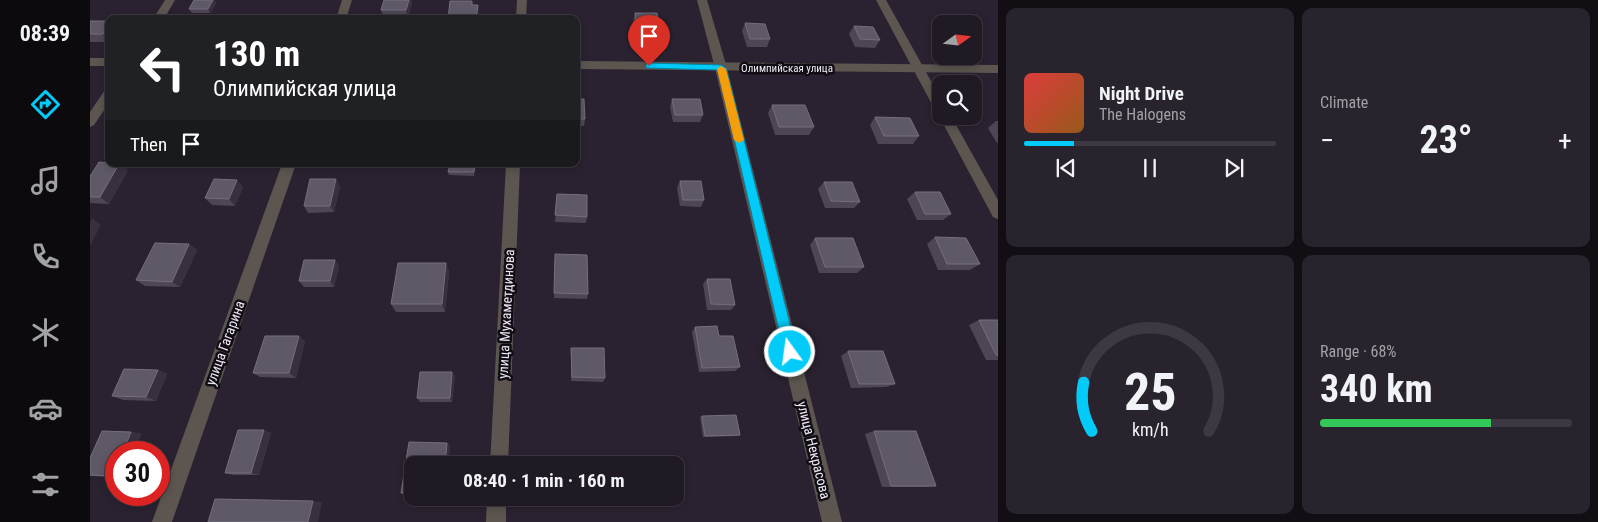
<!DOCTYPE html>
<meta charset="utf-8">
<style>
:root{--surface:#201a24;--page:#28232c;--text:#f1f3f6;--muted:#a2a1a6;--line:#3d3841;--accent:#03cbf9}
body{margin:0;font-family:"Roboto Condensed",sans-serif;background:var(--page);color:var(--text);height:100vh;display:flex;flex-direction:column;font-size:19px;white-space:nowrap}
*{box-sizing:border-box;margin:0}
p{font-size:16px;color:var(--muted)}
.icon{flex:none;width:28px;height:28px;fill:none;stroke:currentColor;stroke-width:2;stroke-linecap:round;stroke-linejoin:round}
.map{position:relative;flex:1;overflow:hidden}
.details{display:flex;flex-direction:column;gap:8px;padding:8px;background:#120e14;width:600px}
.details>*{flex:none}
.hud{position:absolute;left:15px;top:15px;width:475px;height:152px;border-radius:10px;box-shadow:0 2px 8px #0003,0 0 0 1px var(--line);background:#202124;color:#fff;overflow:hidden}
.needle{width:32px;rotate:75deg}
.fabs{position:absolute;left:842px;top:15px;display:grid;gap:10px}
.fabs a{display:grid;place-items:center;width:50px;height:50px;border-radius:10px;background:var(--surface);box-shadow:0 2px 8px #0003,0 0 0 1px var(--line);font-size:25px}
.speed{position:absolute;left:15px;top:441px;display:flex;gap:10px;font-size:25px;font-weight:700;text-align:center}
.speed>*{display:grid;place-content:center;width:65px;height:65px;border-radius:50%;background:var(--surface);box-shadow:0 2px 8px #0003,0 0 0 1px var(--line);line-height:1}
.speed .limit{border:8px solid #d22;background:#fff;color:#111}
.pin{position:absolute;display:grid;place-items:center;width:42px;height:42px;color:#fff;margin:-51px -21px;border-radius:50% 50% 50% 0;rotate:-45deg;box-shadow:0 0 5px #0007}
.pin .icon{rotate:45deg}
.me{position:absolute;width:55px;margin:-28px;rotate:346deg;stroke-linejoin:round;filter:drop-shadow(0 0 4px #0008)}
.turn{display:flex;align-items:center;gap:18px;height:105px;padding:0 25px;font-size:22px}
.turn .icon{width:65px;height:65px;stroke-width:2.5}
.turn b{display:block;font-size:35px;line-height:42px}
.then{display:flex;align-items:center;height:48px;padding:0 25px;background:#0003;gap:10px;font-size:19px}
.big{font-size:38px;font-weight:700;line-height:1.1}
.details .card{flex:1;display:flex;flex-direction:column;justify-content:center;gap:8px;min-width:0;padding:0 18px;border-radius:10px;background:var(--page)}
.details .dial{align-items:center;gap:0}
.dial svg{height:130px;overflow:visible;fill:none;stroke:var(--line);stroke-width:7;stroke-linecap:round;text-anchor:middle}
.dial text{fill:var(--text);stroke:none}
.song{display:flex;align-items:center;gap:15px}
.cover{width:60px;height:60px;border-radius:8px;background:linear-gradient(135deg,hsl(0 70% 55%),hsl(30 70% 35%))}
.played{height:5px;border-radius:2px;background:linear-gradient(90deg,var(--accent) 20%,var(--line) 20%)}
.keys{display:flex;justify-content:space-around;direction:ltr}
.heat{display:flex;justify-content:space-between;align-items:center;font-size:28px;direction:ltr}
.charge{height:8px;border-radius:4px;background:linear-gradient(90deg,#34c759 68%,var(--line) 0)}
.details .tiles{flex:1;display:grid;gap:8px;grid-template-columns:repeat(2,1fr)}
.trip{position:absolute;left:314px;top:456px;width:280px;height:50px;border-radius:10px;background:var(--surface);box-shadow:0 2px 8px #0003,0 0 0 1px var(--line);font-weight:700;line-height:50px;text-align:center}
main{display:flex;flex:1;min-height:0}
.dock{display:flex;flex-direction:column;width:90px;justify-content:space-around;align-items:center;background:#0d0a0e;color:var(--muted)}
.dock .icon{width:35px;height:35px}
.dock .active{color:var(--accent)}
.dock b{font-size:22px;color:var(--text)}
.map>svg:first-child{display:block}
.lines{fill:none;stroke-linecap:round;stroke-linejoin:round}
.minor{fill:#5c5550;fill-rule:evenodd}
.tertiary{fill:#5c5550;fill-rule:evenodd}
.wall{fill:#4e4655}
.shaded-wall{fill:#38303f}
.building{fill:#5f5866;stroke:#766e7c}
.route{fill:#03cbf9;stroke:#0284a2}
.slow{fill:#f59e0b}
.labels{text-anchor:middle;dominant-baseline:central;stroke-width:5;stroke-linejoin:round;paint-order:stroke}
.far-street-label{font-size:11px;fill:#efe9f3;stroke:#110d14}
.street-label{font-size:14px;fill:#efe9f3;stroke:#110d14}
</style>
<main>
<nav class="dock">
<b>08:39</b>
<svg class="icon active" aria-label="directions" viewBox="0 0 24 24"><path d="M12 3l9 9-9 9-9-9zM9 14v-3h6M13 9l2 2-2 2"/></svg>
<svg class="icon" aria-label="music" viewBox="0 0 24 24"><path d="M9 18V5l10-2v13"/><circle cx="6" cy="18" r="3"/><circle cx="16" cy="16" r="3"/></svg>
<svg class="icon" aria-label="phone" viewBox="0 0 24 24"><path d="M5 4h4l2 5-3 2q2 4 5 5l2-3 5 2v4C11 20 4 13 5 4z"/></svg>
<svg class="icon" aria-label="climate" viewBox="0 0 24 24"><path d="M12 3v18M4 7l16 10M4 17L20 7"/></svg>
<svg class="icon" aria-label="car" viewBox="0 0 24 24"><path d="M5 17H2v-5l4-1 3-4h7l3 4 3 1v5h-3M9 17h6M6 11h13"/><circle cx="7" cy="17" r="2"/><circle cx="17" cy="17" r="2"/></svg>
<svg class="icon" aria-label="filters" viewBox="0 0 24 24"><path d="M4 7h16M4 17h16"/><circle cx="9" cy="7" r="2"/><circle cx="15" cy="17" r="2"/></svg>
</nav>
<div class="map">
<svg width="908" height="522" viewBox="0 0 908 522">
<rect width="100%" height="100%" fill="#2a2230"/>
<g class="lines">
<g class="minor">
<path d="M75 0H85L74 19H63Z"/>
<path d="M252 0H262L256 19H246Z"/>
<path d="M427 0H437L436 19H426Z"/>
<path d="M607 0H617L637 68 752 522H732L625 68Z"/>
<path d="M786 0H796L851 99V116H861L908 200V219L903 217 849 116 850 114 845 110Z"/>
<path d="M19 89V103L4 125 0 127V112L15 90Z"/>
<path d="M192 164H206L82 522H62Z"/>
<path d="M416 164H430L418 465H400Z"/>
<path d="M397 498H416V522H396Z"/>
</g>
<g class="tertiary">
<rect x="0" y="58" width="19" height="8"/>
<path d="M486 61 908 65V73L486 69Z"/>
</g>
</g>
<g class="wall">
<path d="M104 0H124L126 3 120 13H102L99 9Z"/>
<path d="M294 0H321L322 3 318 18H294L291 10Z"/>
<path d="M545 13 571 31 569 39 546 40 543 21Z"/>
<path d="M859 19 875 24H855Z"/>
<rect x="0" y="21" width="19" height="21"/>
<path d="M655 23 680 39 677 47H657L652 31Z"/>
<path d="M764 26 790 40 785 48 765 47 759 34Z"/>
<path d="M884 30 891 42 884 50Z"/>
<path d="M851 35V49L846 41Z"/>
<path d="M486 99 495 119 494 126H486Z"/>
<path d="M582 99 613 115 610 122H583L580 107Z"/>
<path d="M682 105 724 127 719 135H685L678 113Z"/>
<path d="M785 117 829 136 823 144H788L780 125Z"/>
<path d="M906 121H908V143H907L898 128Z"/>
<path d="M386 164 384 176 359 175 358 172Z"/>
<path d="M38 170 19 204 0 203V175Z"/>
<path d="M590 181 614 200 611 207 590 206 587 188Z"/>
<path d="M734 182 770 202 764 208H735L728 189Z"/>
<path d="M250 186 244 212 218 213 214 206Z"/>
<path d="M153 187 145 206 122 205 115 198Z"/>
<path d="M825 192 861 214 853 220H827L817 199Z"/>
<path d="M467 194 497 217 496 223 465 222Z"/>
<path d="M845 237 890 264 880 270H848L837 244Z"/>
<path d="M725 238 774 267 767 273H729L720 245Z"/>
<path d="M99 244 107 250 90 287 55 286 46 280Z"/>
<path d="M465 254 498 294 497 299 464 298Z"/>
<path d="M245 260 249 266 244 287H214L209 281Z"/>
<path d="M356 263 359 272 355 312H306L301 304Z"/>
<path d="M617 279 645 305 641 310H617L613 284Z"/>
<path d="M889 320H908V360H896L879 325Z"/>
<path d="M605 327 629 336 650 367 645 371 609 372 602 332Z"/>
<path d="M215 341 206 378 170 377 163 373Z"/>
<path d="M481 348 515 378 513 382 481 381Z"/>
<path d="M758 351 805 384 796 387 761 388 751 356Z"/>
<path d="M68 370 77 374 66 401 33 400 22 396Z"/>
<path d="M362 372 365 376 362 402H330L327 398Z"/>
<path d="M612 416 650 435 648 436 613 437 610 417Z"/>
<path d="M784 431 846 486 836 487H792L775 434Z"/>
<path d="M41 432 52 434 26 452V477L0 476V458Z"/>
<path d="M181 433 169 475H143L135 473Z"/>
<path d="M319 442 357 443 360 446 358 465H322V495H315L311 493Z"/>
</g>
<g class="shaded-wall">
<path d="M123 0H124L126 3 120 13 118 9Z"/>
<path d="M319 0H321L322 3 318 18 316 10Z"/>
<path d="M388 5 389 13 388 19H386Z"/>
<path d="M19 25V41L13 34Z"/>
<path d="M29 164H31L38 170 19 204 10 197Z"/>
<path d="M385 164H386L384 176V172Z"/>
<path d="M246 179 250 186 244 212 240 206Z"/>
<path d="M147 180 153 187 145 206 139 199Z"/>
<path d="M2 218 11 225 0 246V222Z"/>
<path d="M99 244 107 250 90 287 82 282Z"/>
<path d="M245 260 249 266 244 287 240 281Z"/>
<path d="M356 263 359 272 355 312 352 304Z"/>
<path d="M209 336 215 341 206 378 199 373Z"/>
<path d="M68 370 77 374 66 401 56 397Z"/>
<path d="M362 372 365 376 362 402 360 398Z"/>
<path d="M174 430 181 433 169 475 161 473Z"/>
<path d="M41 432 52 434 44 452H33Z"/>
<path d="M357 443 360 446 358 465H355Z"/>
<path d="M26 468V476H23Z"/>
<path d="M223 501 232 502 228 522H218Z"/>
</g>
<g class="building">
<path d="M104 0H123L118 9H99Z"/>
<path d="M294 0H319L316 10H291Z"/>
<path d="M360 1H382V5H388L386 19H358Z"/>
<path d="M545 13H567L571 31 548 32Z"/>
<path d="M83 16H111L109 19H81Z"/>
<rect x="187" y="18" width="21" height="1"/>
<path d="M859 19H872L875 24H862Z"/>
<path d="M0 21H19V25L13 34H0Z"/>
<path d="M655 23 675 24 680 39H660Z"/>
<path d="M764 26 783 27 790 40 770 39Z"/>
<path d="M884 30 891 42H884Z"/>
<path d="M486 99H494L495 119H486Z"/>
<path d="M582 99H610L613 115H585Z"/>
<path d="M682 105H715L724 127H689Z"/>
<path d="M785 117 820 118 829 136H794Z"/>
<path d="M9 162 19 163V164H29L10 197H0V175H1Z"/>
<path d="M360 164H385L384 172H358Z"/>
<path d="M124 179 147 180 139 199 115 198Z"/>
<path d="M220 179H246L240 206H214Z"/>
<path d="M590 181H611L614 200H593Z"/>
<path d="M734 182H762L770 202 741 201Z"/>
<path d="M825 192H850L861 214H835Z"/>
<path d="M467 194 497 195V217L465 215Z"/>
<path d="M845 237 876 238 890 264H857Z"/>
<path d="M725 238H763L774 267H735Z"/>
<path d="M65 243 99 244 82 282 46 280Z"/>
<path d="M465 254 497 255 498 294 464 293Z"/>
<path d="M214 260H245L240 281H209Z"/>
<path d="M308 263H356L352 304H301Z"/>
<path d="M617 279H640L645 305 621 304Z"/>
<path d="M889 320H908V355H906Z"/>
<path d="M627 326 629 336H643L650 367 612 368 605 327Z"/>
<path d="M175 336H209L199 373H163Z"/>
<path d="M481 348H514L515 378 482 377Z"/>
<path d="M758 351H793L805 384H769Z"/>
<path d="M34 369 68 370 56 397 22 396Z"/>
<path d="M330 372H362L360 398H327Z"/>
<path d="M646 415 650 435 615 436 612 416Z"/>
<path d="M148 430H174L161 473H135Z"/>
<path d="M12 431 41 432 33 452H26V468L23 476 0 475V458Z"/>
<path d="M784 431H826L846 486H801Z"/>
<path d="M319 442 357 443 355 465H322V494L311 493Z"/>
<rect x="464" y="459" width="39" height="6"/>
<path d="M125 499 223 501 218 522H118Z"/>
</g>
<path class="route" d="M559 63 631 65 636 68 707 352 705 356 700 358 696 356 694 352 628 70 556 68V64Z"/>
<path class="slow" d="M631 66 636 69 654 140 649 143 644 140 627 69Z"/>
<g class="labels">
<g class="far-street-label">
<text x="697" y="68">Олимпийская улица</text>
</g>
<g class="street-label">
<text transform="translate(416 314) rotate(-87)">улица Мухаметдинова</text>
<text transform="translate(135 343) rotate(-70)">улица Гагарина</text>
<text transform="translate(724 450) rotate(76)">улица Некрасова</text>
</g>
</g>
</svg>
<div class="fabs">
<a><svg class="needle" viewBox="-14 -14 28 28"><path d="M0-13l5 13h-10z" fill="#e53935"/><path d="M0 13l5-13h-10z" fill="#a2a1a6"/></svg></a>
<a><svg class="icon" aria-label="search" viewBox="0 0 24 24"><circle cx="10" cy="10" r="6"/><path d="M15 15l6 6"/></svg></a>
</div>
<div class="speed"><div class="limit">30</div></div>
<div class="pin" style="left:559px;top:66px;background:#d93025"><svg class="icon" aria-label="arrive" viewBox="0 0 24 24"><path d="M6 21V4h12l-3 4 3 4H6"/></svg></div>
<svg class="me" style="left:700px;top:352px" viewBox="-20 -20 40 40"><circle r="17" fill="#03cbf9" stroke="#fff" stroke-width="3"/><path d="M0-11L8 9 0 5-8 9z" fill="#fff"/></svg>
<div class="trip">08:40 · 1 min · 160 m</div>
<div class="hud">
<div class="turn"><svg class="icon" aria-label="left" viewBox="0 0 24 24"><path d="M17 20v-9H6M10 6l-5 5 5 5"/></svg><div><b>130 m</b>Олимпийская улица</div></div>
<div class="then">Then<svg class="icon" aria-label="arrive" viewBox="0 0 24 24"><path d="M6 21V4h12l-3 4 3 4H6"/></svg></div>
</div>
</div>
<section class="details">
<div class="tiles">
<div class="card">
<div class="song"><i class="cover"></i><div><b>Night Drive</b><p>The Halogens</p></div></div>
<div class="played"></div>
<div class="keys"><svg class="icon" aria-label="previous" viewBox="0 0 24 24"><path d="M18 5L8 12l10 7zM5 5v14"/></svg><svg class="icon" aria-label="pause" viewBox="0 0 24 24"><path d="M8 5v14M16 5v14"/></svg><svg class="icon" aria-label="next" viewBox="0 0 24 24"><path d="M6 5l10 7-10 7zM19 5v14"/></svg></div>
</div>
<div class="card"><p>Climate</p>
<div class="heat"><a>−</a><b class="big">23°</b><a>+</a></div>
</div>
<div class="card dial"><svg viewBox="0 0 100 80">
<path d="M14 69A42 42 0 1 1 86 69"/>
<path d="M14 69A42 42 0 0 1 9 39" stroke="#03cbf9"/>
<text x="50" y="56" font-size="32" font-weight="700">25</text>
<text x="50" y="72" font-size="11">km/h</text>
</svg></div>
<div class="card"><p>Range · 68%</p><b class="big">340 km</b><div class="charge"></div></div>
</div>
</section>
</main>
